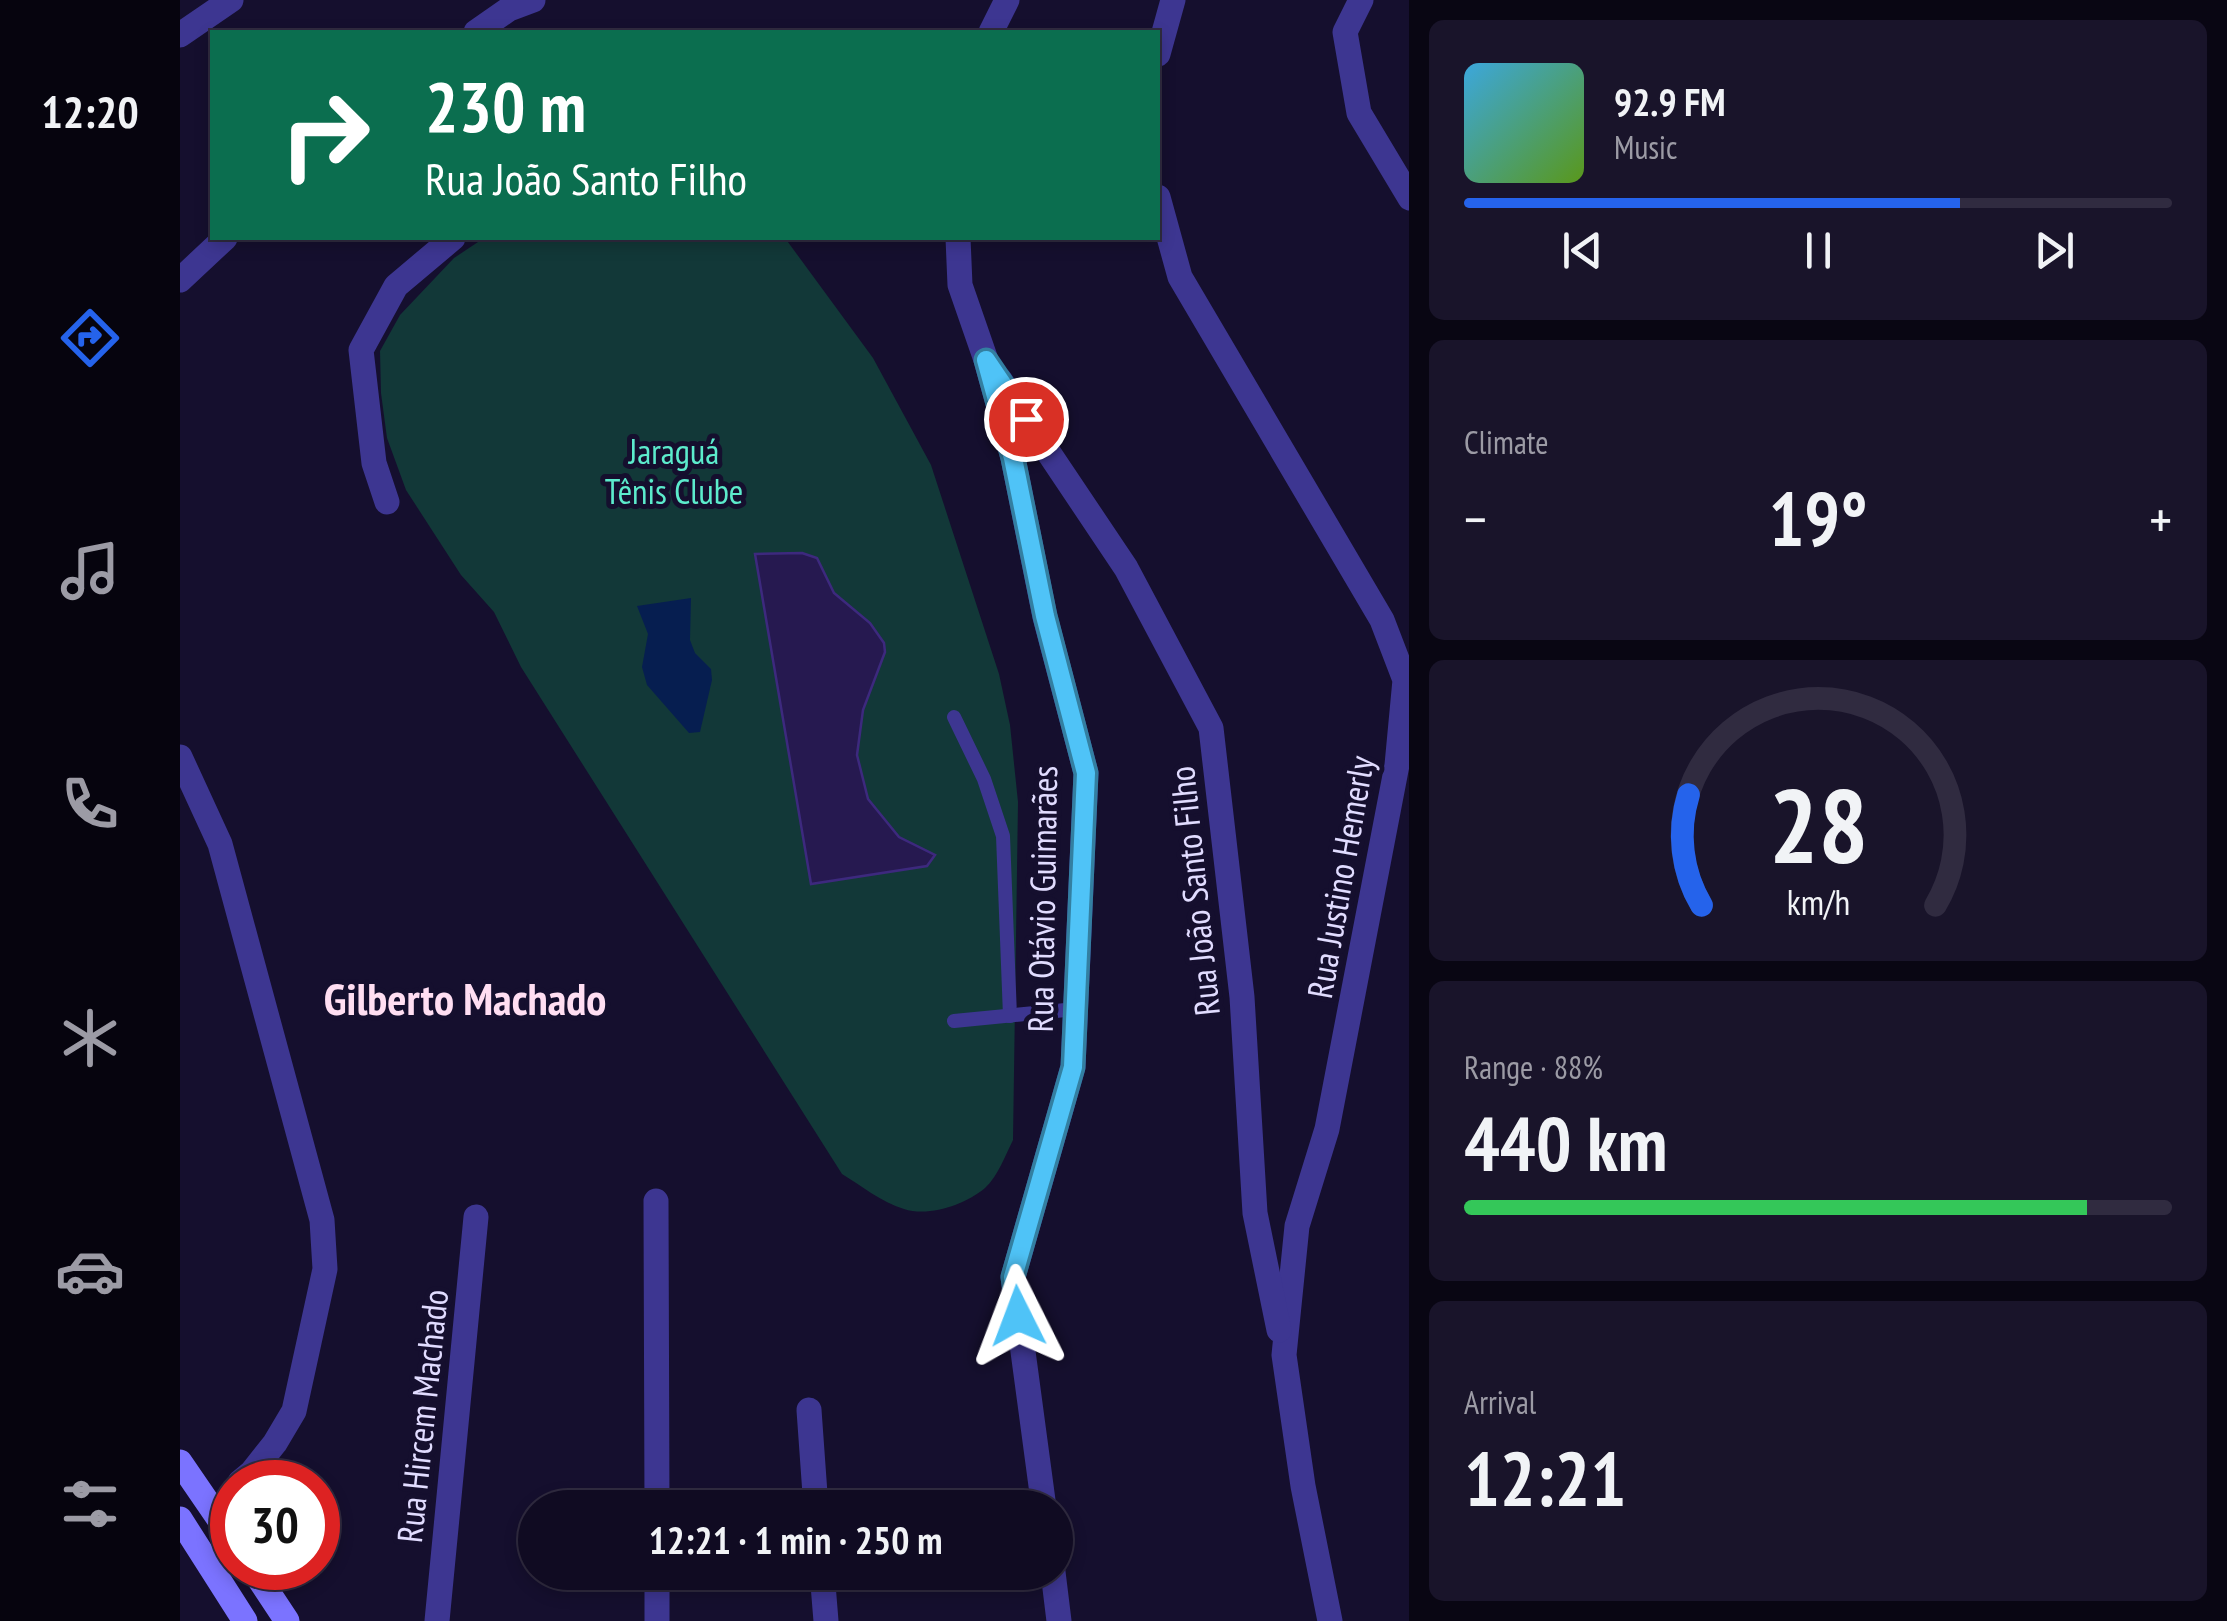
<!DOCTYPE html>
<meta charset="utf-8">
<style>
:root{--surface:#100b22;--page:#19142a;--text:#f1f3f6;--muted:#9c9ba5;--line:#302b40;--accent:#2563eb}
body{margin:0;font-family:"PT Sans Narrow",sans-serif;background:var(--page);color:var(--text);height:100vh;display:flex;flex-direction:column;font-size:38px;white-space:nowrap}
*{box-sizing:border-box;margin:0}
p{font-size:32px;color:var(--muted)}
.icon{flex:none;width:55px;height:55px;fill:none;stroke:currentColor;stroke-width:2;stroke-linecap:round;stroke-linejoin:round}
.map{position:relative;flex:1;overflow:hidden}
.side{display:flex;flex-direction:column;gap:20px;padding:20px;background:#090613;width:818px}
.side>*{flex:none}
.guide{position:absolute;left:30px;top:30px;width:950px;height:210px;border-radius:0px;box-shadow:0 5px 15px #0003,0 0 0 2px var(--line);background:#0b6e4f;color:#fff;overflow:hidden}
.speed{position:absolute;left:30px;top:1460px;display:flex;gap:20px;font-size:50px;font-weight:700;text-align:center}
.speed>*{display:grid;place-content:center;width:130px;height:130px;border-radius:50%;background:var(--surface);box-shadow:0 5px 15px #0003,0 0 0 2px var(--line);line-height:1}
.speed .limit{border:15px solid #d22;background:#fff;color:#111}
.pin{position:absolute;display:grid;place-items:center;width:85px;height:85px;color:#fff;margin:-42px;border:5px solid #fff;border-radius:50%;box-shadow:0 2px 10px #0007}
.me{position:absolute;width:110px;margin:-55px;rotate:357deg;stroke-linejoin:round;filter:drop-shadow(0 0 8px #0008)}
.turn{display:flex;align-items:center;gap:35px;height:210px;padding:0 50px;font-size:45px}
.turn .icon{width:130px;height:130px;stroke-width:2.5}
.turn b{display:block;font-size:70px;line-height:85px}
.big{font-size:75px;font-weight:800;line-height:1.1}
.side .card{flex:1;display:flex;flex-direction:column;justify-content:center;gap:15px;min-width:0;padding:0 35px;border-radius:15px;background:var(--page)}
.side .dial{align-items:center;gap:0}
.dial svg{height:260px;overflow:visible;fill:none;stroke:var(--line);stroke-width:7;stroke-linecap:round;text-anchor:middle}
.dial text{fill:var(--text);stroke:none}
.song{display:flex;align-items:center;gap:30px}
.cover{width:120px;height:120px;border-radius:15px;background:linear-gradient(135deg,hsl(200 70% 55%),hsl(90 70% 35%))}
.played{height:10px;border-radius:5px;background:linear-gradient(90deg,var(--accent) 70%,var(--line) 70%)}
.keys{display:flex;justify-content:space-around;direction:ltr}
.heat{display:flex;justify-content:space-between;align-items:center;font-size:55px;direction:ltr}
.charge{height:15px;border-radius:8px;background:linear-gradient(90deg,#34c759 88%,var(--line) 0)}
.trip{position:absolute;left:338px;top:1490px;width:555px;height:100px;border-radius:50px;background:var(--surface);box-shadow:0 5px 15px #0003,0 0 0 2px var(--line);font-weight:800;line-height:100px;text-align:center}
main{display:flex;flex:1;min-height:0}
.menu{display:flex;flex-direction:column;width:180px;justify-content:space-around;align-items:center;background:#06040e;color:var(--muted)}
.menu .icon{width:70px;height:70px}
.menu .selected{color:var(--accent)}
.menu b{font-size:45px;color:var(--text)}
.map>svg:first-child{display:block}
.green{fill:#123838}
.water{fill:#061e50}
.building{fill:#261950;stroke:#3d297e;stroke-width:2.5}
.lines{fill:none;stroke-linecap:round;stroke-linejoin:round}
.lane{stroke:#3d3691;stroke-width:14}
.street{stroke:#3d3691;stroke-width:25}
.secondary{stroke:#7b73ff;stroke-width:25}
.route-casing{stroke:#337fa1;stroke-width:25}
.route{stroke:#4fc3f7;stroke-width:18}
.labels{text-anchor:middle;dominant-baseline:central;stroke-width:10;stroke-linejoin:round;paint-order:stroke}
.park-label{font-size:35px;fill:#5cebcc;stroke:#150f2e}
.street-label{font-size:35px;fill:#e1dcff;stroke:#150f2e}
.district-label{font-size:45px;font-weight:bold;fill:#ffdef2;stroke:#150f2e}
</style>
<main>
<nav class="menu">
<b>12:20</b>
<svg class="icon selected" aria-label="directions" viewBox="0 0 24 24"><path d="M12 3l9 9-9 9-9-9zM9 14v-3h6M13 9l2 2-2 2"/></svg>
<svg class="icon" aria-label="music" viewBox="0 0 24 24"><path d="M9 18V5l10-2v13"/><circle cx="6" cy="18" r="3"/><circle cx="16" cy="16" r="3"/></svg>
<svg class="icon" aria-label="phone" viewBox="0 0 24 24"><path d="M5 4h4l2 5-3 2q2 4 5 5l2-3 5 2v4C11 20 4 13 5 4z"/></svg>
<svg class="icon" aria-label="climate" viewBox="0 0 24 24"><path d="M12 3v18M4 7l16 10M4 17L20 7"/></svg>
<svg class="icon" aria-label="car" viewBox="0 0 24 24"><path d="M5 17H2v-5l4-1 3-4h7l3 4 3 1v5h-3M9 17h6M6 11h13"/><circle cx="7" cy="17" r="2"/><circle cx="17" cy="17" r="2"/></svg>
<svg class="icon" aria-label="filters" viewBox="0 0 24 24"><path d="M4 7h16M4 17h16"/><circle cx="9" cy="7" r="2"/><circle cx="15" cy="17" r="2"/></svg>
</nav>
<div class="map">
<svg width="1230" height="1621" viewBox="0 0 1230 1621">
<rect width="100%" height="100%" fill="#150f2e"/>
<path class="green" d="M304 238H605L693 358 751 465 819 674 830 725 838 802 833 1140C825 1156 818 1176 805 1188 785 1205 749 1217 724 1209 701 1202 682 1186 662 1174L341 667 314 612 281 575 226 490 207 438 201 393 200 351 220 315 274 258Z"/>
<path class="water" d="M511 598 510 640 515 653 531 669 532 680 520 732 509 733 467 685 462 667 468 634 457 606Z"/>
<path class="building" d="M622 553 637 558 654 593 690 623 704 643 705 652 683 710 677 755 688 799 719 837 755 855 747 866 631 884 575 554Z"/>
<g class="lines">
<g class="lane">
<path d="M774 717 804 779 823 836 830 1016"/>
<path d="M774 1021 896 1009"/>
</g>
<g class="street">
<path d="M1181 0 1165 32 1179 113 1230 198"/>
<path d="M296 32 329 9 353 0"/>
<path d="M811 32 827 0"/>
<path d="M0 35 51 0"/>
<path d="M978 54 993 0"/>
<path d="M978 197 1000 277 1202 620 1225 680 1217 765 1147 1129 1117 1226 1104 1355 1123 1486 1150 1621"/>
<path d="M778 238 780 285 806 360 833 458 865 617 906 773 893 1067 833 1277 864 1508"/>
<path d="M0 280 45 238"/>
<path d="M820 380 946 568 1031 728 1062 997 1075 1213 1099 1330"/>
<path d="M207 502 194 463 181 350 216 286 273 238"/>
<path d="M0 757 40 844 142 1220 145 1269 114 1411 95 1443 72 1472 60 1482"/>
<path d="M476 1201 477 1508"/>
<path d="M629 1410 636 1508"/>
<path d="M477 1572V1621"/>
<path d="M642 1572 646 1621"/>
<path d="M873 1572 879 1621"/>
<path d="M257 1621 296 1217"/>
</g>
<g class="secondary">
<path d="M0 1462 52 1538"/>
<path d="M0 1519 65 1621"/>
<path d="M72 1568 107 1621"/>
</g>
</g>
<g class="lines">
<g class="route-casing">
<path id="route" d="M838 1316 833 1277 893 1067 906 773 865 616 833 458 806 360 846 419"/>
</g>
<use href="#route" class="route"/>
</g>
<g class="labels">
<g class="park-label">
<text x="494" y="451">Jaraguá<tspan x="494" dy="40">Tênis Clube</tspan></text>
</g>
<g class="street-label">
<text transform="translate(1160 877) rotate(-80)">Rua Justino Hemerly</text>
<text transform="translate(1014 891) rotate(-96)">Rua João Santo Filho</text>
<text transform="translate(862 899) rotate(-89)">Rua Otávio Guimarães</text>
<text transform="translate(242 1416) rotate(-84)">Rua Hircem Machado</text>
</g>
<g class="district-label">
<text x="285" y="998">Gilberto Machado</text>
</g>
</g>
</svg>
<div class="speed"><div class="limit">30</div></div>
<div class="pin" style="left:846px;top:419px;background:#d93025"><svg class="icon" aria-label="arrive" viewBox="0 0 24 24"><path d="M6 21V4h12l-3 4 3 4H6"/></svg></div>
<svg class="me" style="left:838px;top:1316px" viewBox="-20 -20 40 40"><path d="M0-17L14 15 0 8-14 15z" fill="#4fc3f7" stroke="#fff" stroke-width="4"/></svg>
<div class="trip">12:21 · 1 min · 250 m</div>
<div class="guide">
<div class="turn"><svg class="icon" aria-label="right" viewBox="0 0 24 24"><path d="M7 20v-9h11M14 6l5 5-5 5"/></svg><div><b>230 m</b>Rua João Santo Filho</div></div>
</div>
</div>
<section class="side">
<div class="card">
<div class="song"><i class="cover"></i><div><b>92.9 FM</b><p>Music</p></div></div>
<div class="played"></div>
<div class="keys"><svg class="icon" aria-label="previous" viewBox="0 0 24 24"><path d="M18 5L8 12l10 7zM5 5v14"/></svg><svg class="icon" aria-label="pause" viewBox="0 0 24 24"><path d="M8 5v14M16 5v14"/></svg><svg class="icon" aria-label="next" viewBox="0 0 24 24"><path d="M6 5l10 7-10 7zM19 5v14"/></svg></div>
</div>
<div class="card"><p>Climate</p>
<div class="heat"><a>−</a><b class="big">19°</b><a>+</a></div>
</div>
<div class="card dial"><svg viewBox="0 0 100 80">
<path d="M14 69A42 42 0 1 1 86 69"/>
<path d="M14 69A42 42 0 0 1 10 35" stroke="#2563eb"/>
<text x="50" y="56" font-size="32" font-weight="700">28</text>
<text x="50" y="72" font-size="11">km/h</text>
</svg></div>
<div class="card"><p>Range · 88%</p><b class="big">440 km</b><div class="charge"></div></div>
<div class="card"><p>Arrival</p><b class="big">12:21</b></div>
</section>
</main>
